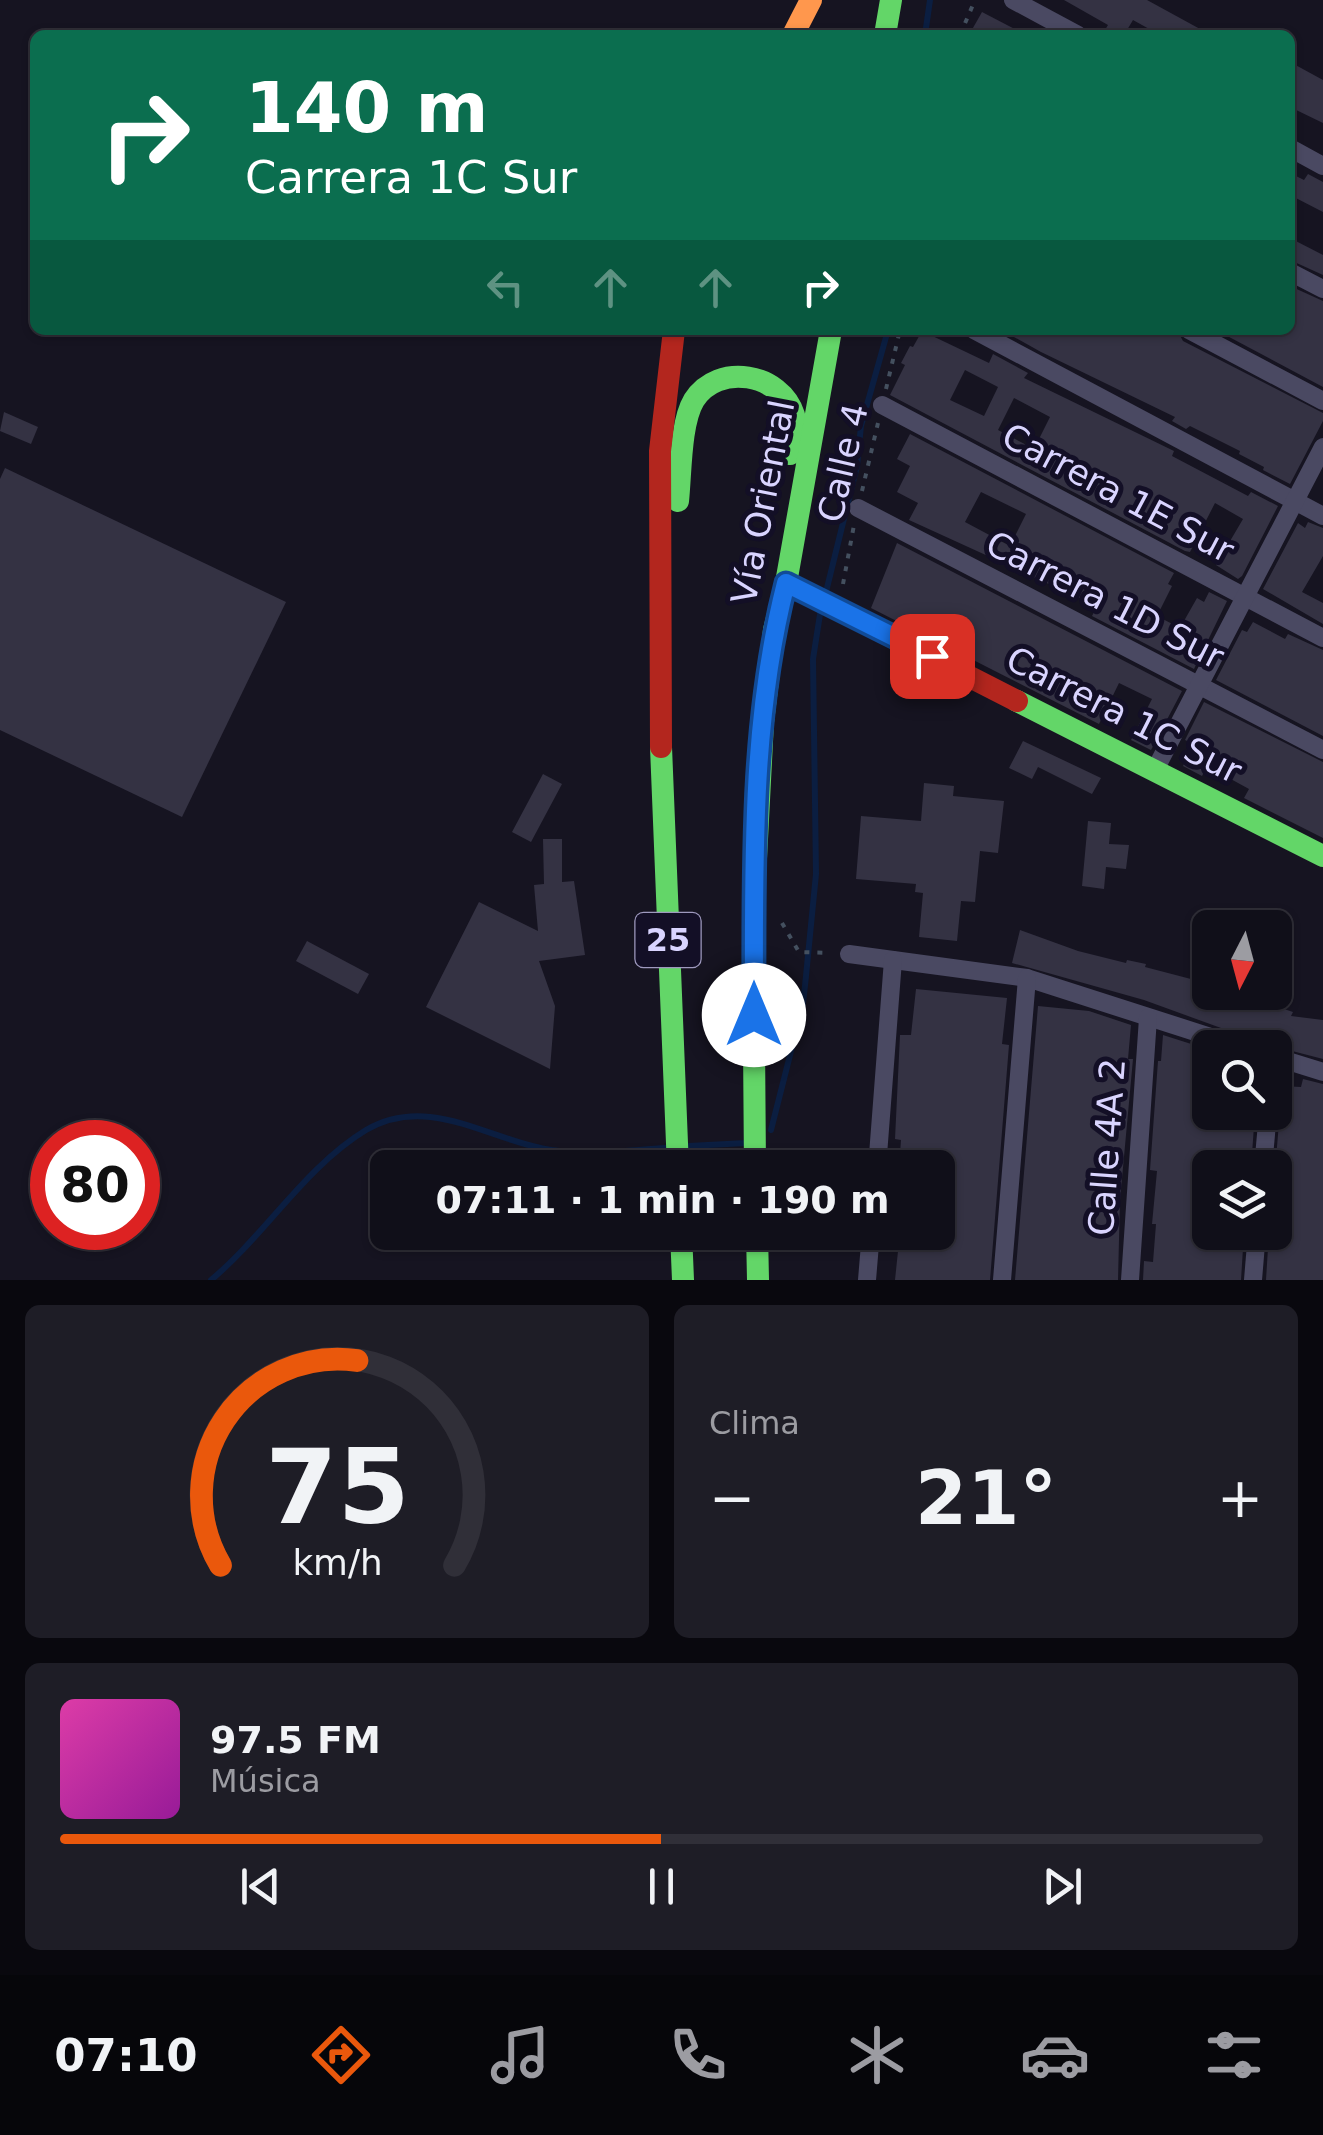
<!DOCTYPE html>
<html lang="es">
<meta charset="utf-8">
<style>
:root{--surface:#100f19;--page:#1e1d26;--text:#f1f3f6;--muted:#9c9ca2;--line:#302f38;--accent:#ea580c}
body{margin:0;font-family:"DejaVu Sans",sans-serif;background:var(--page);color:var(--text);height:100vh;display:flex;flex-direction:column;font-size:38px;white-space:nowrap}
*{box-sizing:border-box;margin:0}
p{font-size:32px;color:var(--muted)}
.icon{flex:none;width:55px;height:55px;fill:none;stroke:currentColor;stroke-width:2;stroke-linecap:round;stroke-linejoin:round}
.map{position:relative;height:1280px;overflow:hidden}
.details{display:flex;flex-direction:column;gap:25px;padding:25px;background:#09080e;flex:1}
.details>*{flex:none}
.hud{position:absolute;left:30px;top:30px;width:1265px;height:305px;border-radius:15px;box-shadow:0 2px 8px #0004,0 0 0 2px var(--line);background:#0b6e4f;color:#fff;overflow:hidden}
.needle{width:65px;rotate:186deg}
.fabs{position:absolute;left:1192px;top:910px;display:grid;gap:20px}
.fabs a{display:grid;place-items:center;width:100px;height:100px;border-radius:15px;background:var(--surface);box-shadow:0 2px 8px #0004,0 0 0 2px var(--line);font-size:50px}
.speed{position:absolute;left:30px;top:1120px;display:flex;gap:20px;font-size:50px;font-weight:700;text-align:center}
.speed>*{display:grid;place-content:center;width:130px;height:130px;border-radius:50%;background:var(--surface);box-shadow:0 2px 8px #0004,0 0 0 2px var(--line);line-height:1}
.speed .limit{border:15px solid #d22;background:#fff;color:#111}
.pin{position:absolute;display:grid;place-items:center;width:85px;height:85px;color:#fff;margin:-42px;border-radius:20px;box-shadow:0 5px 15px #0006}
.me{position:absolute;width:110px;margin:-55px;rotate:0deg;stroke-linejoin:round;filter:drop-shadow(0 0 8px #0008)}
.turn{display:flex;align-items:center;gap:35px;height:210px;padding:0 50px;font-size:45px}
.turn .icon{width:130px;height:130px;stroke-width:2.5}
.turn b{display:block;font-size:70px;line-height:85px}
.lanes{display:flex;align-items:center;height:95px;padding:0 50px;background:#0003;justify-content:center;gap:50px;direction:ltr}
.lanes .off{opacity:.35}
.big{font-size:75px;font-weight:800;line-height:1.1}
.details .tile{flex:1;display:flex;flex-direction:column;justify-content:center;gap:15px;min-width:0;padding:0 35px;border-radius:15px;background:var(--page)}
.details .dial{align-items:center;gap:0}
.dial svg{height:260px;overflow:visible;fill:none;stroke:var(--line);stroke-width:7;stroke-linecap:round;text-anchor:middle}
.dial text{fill:var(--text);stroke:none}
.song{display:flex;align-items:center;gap:30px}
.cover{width:120px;height:120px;border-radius:15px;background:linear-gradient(135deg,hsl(320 70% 55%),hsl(300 70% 35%))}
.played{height:10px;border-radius:5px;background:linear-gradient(90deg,var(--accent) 50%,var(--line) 50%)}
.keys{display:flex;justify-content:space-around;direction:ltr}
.heat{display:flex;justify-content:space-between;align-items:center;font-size:55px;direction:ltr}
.details .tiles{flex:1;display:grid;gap:25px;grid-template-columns:1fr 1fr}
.tile:last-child{grid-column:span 2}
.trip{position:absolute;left:370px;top:1150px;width:585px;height:100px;border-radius:15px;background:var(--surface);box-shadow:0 2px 8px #0004,0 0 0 2px var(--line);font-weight:800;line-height:100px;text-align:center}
.menu{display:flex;height:160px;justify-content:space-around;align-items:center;background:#06060a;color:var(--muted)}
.menu .icon{width:70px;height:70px}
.menu .current{color:var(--accent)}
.menu b{font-size:45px;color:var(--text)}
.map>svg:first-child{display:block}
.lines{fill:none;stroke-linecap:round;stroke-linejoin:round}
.stream{stroke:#0b1e41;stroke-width:6}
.building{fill:#343243;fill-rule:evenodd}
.path{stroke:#44505f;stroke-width:4;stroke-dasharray:5 8;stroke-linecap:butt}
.street{stroke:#4a4962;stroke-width:18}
.fast{stroke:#63d668;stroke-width:22}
.slow{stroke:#ff974d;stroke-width:22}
.jam{stroke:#b3261e;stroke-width:22}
.route-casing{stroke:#114b97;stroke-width:25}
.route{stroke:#1a73e8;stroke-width:18}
.labels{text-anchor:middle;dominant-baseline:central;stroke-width:10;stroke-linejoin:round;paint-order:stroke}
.shield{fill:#130f26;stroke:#9e99be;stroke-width:2.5}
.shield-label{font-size:32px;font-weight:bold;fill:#d9d4ff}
.street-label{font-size:35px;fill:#d9d4ff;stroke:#130f26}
</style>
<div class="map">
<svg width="1323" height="1280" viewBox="0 0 1323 1280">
<rect width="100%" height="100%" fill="#161421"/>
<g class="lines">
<g class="stream">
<path d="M925 35 930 0"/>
<path d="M825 596 857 466 861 426 888 330"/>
<path d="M771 1130 803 1004 806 976 816 874 813 659 821 608"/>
<path d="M689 1146 746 1143"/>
<path d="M211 1280C265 1235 305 1167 366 1130 429 1093 490 1141 551 1150 588 1156 629 1150 666 1148"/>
</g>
</g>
<g class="building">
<path d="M1064 0H1147L1211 35H1160L1133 20 1124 35H1115L1105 30 1108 25Z"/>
<path d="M982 12 1026 35H969Z"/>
<path d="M1290 62 1323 80V123L1290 107Z"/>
<path d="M1290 173 1304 180 1308 174 1323 182V212L1290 195Z"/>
<path d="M1290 238 1323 255V275L1290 260Z"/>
<path d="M1290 286 1323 301V387L1216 330H1290Z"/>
<path d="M1007 330H1177L1183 341 1323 413V421L1290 484 1263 470 1264 467 1239 454 1240 451 1190 426 1186 429 1172 421 1175 417 1041 352 1005 332Z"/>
<path d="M922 331 989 363 993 354 1028 373 1024 378 1174 451 1172 456 1248 496 1251 492 1278 506 1242 576 1238 579 1216 565 1243 519 1215 503 1190 552 1185 551 890 395 905 365 901 363 910 346 913 347ZM965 370 998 387 984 416 950 400ZM1014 398 1050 417 1034 449 998 430Z"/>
<path d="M4 412 38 427 31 444 0 431Z"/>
<path d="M910 434 1174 573 1168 584 1172 586 1157 616 1180 628 1197 598 1204 602 1209 592 1227 601 1194 669 1092 616 1097 606 909 520 918 503 897 492 910 466 897 459ZM981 492 1026 514 1010 546 965 522Z"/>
<path d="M5 468 286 602 182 817 0 730V479Z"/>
<path d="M1308 522 1323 528V556L1302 592 1323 603V624L1263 589 1298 523 1305 528Z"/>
<path d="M897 543 1182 691 1151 750 1131 740 1152 699 1119 683 1099 724 871 608Z"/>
<path d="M1253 622 1285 639 1288 634 1323 650V736L1216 680 1242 630 1247 632Z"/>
<path d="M1204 702 1323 762V838L1244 798 1249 789 1207 766 1202 776 1183 766 1194 744 1185 740Z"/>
<path d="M1023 741 1101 778 1092 794 1038 767 1032 779 1009 768Z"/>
<path d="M543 774 562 784 531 842 512 832Z"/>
<path d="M924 783 954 786 953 796 1004 801 998 853 980 851 975 902 961 901 957 941 919 937 923 893 915 892 916 884 856 879 861 816 921 821Z"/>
<path d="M1088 821 1111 823 1109 844 1129 845 1126 869 1106 867 1104 889 1082 886Z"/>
<path d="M543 839H562V882L574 881 585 955 539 961 555 1006 550 1069 426 1007 479 902 538 931 534 885 544 884Z"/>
<path d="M1020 930 1078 951 1126 963 1127 960 1146 964 1145 967 1210 984V996L1250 1005 1252 998 1293 1012 1291 1016 1323 1020V1059L1265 1044 1144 1000 1012 963Z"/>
<path d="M307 941 369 974 358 994 296 961Z"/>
<path d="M916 989 1007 998 1002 1044 1009 1045 990 1280H895L900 1232H938V1168H899L901 1140 895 1139 900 1035H911Z"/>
<path d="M1038 1006 1089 1011 1131 1025 1128 1059H1133L1120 1200 1118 1280H1015Z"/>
<path d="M1163 1035 1210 1050 1206 1112H1255L1251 1168H1210V1232H1244L1241 1280H1143L1144 1261 1153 1262 1156 1224H1152L1157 1171 1150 1170 1158 1061H1161Z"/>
<path d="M1303 1079 1323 1084V1280H1266L1269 1232H1275V1171L1282 1086 1301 1087Z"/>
</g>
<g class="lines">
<g class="path">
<path d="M960 35 975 0"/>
<path d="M886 389 900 330"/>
<path d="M862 491 878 423"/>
<path d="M843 584 854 525"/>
<path d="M782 923 799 952 830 953"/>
</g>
<g class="street">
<path d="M1013 0 1078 35"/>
<path d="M1290 148 1323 166"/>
<path d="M1290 272 1323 289"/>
<path d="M974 330 1323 516"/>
<path d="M1189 330 1323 401"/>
<path d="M882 405 1323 638"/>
<path d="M858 508 1323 750"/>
<path d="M1155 770 1323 447"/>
<path d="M849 954 1027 978 1245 1048"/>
<path d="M1275 1057 1323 1072"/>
<path d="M877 1168 893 960"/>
<path d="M1263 1168 1268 1112"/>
<path d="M867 1280 871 1232"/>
<path d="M1002 1280 1027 978"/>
<path d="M1130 1280 1148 1018"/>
<path d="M1253 1280 1257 1232"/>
</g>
<g class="fast">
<path d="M885 35 891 0"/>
<path d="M678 501C681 474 680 423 694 400 718 362 781 373 794 415 798 428 793 442 790 454"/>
<path d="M1017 701 1323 856"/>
<path d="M661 747 678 1168"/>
<path d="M755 1168 753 917 763 722 774 630 786 583 831 330"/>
<path d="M681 1232 683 1280"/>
<path d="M757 1232 758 1280"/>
</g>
<path class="slow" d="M793 35 811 0"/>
<g class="jam">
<path d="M786 583 1017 701"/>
<path d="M661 747 660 451 674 330"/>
</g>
</g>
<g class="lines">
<g class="route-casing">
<path id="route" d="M754 1015C754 871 750 723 786 583L932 656"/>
</g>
<use href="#route" class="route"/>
</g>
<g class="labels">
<rect class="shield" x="635.5" y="913" width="65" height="54" rx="8"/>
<g class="shield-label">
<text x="668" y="940">25</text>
</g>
<g class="street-label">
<text transform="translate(843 463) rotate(-77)">Calle 4</text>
<text transform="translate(1118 493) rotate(28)">Carrera 1E Sur</text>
<text transform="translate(763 502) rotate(-79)">Vía Oriental</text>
<text transform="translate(1105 600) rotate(27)">Carrera 1D Sur</text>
<text transform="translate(1124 715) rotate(27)">Carrera 1C Sur</text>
<text transform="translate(1107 1147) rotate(-86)">Calle 4A 2</text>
</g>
</g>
</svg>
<div class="fabs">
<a><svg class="needle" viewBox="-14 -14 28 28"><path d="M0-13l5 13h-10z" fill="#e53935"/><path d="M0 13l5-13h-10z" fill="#9c9ca2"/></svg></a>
<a><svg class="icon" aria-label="search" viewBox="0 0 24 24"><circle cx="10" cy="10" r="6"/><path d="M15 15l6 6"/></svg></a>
<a><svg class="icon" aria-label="layers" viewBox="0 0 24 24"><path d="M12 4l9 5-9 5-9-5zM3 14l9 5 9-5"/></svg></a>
</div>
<div class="speed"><div class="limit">80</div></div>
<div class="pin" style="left:932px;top:656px;background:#d93025"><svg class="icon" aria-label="arrive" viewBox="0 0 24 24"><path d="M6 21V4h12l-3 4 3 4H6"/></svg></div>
<svg class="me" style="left:754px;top:1015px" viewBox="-20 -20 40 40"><circle r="19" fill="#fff"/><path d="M0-13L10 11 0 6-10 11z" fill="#1a73e8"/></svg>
<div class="trip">07:11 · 1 min · 190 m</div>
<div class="hud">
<div class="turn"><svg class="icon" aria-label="right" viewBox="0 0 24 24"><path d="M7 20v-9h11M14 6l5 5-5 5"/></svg><div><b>140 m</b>Carrera 1C Sur</div></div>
<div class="lanes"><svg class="icon off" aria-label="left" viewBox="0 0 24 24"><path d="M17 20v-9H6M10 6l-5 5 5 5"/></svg><svg class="icon off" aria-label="ahead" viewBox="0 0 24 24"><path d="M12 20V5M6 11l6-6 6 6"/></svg><svg class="icon off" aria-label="ahead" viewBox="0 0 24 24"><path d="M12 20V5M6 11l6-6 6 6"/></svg><svg class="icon" aria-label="right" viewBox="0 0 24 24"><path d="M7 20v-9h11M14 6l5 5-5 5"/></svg></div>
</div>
</div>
<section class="details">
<div class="tiles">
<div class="tile dial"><svg viewBox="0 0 100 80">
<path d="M14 69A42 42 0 1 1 86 69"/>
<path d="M14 69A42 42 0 0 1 56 6" stroke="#ea580c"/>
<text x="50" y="56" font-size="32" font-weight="700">75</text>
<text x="50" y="72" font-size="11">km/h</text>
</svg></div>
<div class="tile"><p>Clima</p>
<div class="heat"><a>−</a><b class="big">21°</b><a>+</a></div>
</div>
<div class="tile">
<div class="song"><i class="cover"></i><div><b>97.5 FM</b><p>Música</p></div></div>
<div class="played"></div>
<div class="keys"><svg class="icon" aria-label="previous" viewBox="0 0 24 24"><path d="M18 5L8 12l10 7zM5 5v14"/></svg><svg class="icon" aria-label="pause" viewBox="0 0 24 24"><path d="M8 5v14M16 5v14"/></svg><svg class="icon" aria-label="next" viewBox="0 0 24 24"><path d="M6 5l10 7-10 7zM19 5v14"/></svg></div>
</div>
</div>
</section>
<nav class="menu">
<b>07:10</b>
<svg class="icon current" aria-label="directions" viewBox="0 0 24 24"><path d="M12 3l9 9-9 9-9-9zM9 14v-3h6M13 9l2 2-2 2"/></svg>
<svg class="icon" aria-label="music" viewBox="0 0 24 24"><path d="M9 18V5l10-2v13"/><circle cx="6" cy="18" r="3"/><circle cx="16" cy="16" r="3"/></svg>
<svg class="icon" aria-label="phone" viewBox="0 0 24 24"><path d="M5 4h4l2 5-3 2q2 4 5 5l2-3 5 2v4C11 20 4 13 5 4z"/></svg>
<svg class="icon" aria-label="climate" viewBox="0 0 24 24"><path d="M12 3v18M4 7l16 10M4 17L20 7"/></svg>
<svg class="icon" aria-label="car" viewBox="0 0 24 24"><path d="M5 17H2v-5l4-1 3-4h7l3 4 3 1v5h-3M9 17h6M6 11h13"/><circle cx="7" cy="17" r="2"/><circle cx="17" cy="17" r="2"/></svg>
<svg class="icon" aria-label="filters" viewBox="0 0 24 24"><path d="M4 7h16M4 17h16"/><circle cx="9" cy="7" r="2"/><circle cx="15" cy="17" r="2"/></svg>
</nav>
